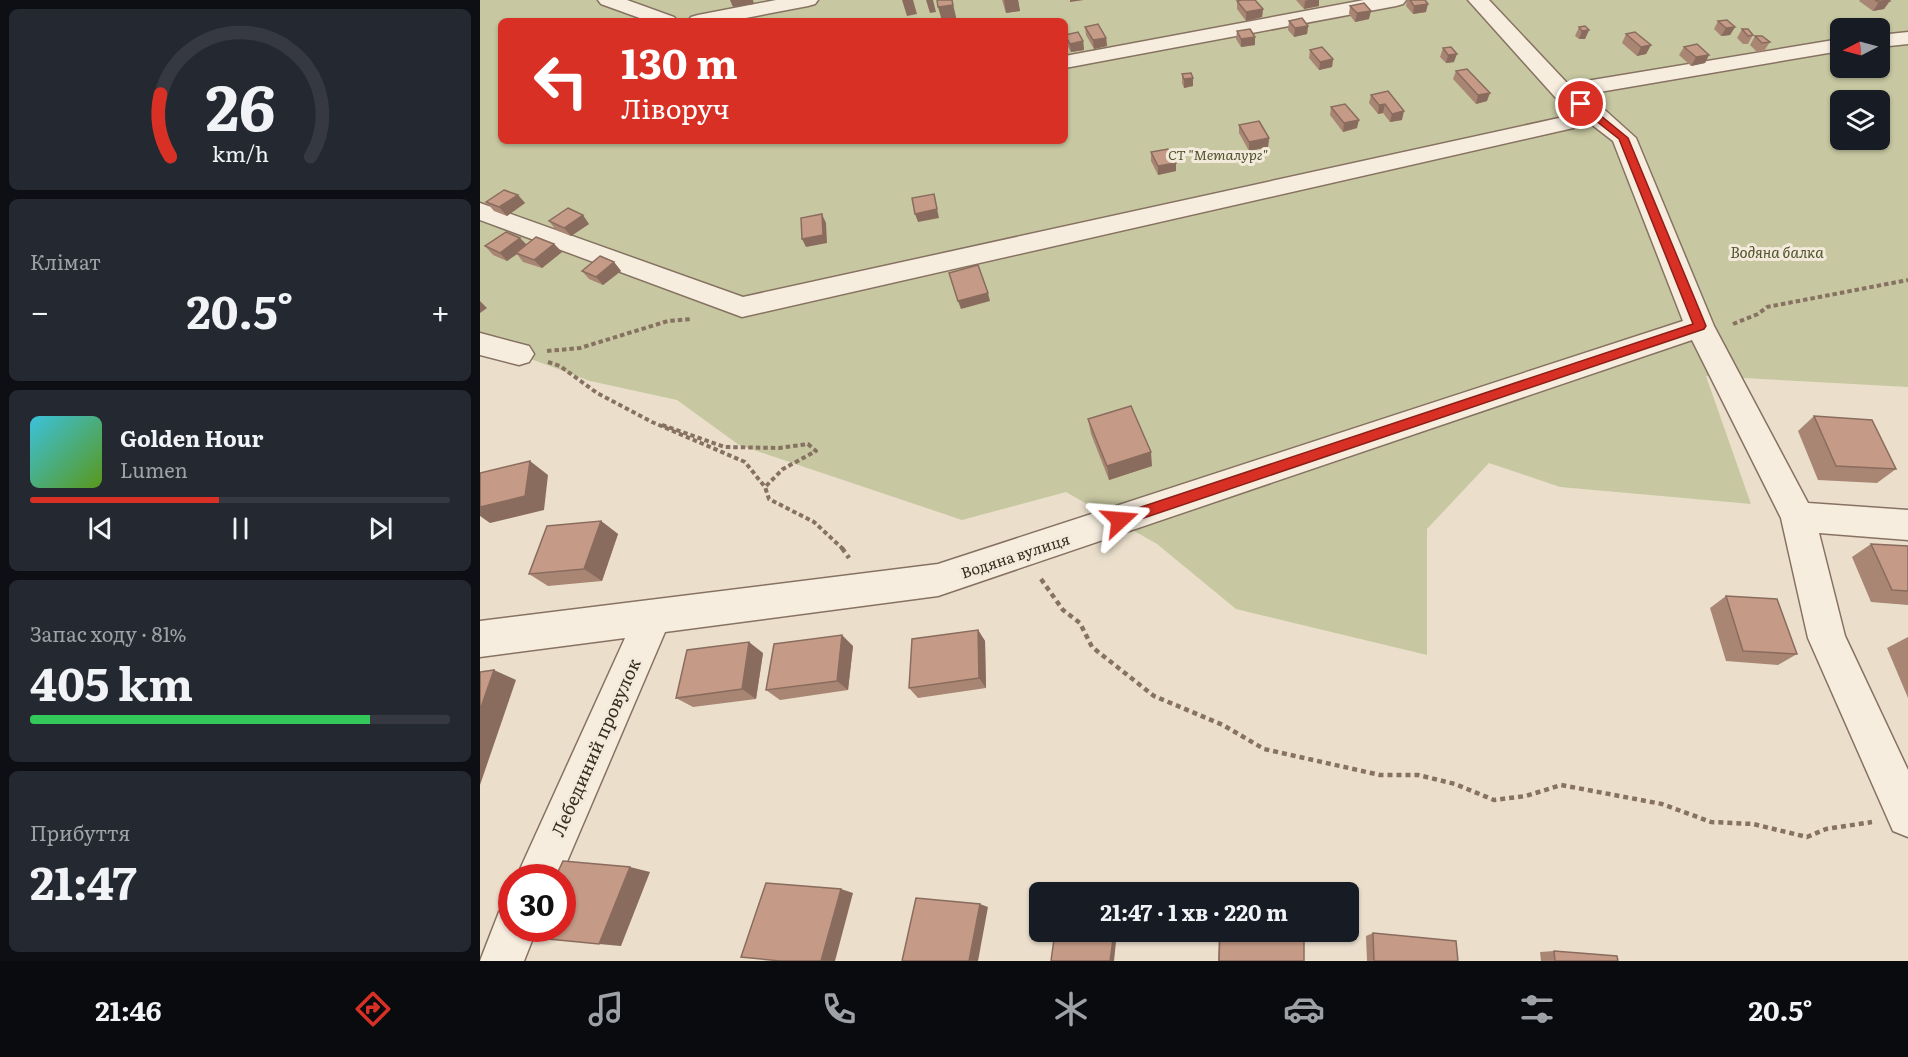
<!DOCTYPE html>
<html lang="uk">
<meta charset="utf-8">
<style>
:root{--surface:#171b24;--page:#242831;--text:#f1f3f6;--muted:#9ea1a6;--line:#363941;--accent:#d93025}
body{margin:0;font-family:Literata,serif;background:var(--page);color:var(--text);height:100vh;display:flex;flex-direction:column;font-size:22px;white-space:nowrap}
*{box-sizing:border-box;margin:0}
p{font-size:20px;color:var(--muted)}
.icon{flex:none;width:33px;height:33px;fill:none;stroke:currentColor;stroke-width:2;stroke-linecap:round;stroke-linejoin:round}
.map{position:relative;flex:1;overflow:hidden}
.drawer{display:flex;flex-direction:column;gap:9px;padding:9px;background:#0d0f14;width:480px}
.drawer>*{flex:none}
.guide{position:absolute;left:18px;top:18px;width:570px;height:126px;border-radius:9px;box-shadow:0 2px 4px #0004;background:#d93025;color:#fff;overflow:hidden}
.needle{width:39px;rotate:264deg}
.buttons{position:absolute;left:1350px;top:18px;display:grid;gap:12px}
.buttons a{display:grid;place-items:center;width:60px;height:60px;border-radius:9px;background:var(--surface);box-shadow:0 2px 4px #0004;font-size:30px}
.speed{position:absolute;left:18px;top:864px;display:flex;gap:12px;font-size:30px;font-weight:700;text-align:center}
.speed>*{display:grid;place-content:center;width:78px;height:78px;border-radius:50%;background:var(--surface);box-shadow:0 2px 4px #0004;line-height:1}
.speed .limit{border:9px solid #d22;background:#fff;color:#111}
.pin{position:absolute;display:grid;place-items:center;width:51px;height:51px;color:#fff;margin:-26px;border:3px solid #fff;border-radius:50%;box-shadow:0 2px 6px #0007}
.me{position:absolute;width:66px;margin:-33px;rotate:71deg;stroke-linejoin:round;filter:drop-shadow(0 0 4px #0008)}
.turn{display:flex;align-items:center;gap:21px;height:126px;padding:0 24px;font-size:27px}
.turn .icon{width:78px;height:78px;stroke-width:2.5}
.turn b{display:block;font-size:42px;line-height:51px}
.big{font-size:45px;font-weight:700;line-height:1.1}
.drawer .card{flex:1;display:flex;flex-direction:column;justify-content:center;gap:9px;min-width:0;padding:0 21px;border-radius:9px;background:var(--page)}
.drawer .dial{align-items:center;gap:0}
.dial svg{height:156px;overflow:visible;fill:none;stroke:var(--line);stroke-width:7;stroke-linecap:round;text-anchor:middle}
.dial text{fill:var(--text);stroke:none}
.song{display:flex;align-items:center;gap:18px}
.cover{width:72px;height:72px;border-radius:9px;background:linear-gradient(135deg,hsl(190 70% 55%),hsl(90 70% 35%))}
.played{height:6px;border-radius:3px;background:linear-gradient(90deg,var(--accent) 45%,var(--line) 45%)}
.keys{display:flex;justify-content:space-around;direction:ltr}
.heat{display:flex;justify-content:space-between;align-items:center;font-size:33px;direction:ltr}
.charge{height:9px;border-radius:4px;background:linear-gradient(90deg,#34c759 81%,var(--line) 0)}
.trip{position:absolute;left:549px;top:882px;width:330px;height:60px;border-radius:9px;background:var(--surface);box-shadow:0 2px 4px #0004;font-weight:700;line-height:60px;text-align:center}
.tab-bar{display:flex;height:96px;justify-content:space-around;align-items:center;background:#090b0e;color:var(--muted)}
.tab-bar .icon{width:42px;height:42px}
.tab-bar .current{color:var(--accent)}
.tab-bar b{font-size:27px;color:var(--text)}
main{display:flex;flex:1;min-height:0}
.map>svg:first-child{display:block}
.green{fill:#c7c8a1;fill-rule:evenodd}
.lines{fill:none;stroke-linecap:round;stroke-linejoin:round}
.minor-casing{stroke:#877262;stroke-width:3}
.path-far1{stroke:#877262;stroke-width:4;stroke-dasharray:4.5 3;stroke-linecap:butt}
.path{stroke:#877262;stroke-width:4.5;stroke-dasharray:5 4;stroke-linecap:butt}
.minor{fill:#f6eddf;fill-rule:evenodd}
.wall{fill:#a98574}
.shaded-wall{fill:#8a6c5e}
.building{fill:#c59b87;stroke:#8a6c5e;stroke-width:1.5}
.route{fill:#d93025;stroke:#8d1f18;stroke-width:1.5}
.labels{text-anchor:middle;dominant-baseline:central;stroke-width:6;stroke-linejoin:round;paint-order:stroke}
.far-park-label{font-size:14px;font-style:italic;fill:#4d532c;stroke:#f3eadb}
.park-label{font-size:15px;font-style:italic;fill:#4d532c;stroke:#f3eadb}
.street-label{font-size:15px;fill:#392c23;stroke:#f3eadb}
.near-street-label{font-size:18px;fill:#392c23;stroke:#f3eadb}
</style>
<main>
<section class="drawer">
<div class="card dial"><svg viewBox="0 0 100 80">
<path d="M14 69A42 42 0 1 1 86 69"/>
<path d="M14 69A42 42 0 0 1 9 37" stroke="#d93025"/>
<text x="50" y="56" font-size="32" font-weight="700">26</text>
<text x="50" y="72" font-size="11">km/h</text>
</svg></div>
<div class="card"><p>Клімат</p>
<div class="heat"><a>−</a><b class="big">20.5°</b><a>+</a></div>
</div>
<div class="card">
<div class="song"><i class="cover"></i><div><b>Golden Hour</b><p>Lumen</p></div></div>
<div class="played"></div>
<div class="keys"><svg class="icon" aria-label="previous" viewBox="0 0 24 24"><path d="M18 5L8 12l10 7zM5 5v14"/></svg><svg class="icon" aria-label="pause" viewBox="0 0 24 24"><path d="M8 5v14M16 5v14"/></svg><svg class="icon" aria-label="next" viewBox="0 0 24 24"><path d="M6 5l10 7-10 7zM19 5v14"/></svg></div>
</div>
<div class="card"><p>Запас ходу · 81%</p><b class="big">405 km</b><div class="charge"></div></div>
<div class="card"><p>Прибуття</p><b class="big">21:47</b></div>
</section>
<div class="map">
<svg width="1428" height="961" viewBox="0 0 1428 961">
<rect width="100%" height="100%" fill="#ebdfcc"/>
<path class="green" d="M0 0H1428V387L1226 376 1271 504 1080 487 1009 463 947 529V655L756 609 677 544 586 492 482 520 259 445 197 400 110 381 0 340ZM21 21H585V141H21ZM1360 28H1400V68H1360ZM1360 100H1400V140H1360Z"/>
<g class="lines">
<g class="minor-casing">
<g id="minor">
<path d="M118 0H147L194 17 197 21H168L121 4Z"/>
<path d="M296 0H338L335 4 328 6 250 21H208L211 17 218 15Z"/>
<path d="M884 0H926L923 4 916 6 585 68V56Z"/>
<path d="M988 0H1009L1088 84 1360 39V51L1102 95 1126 111 1156 138 1234 326 1328 503 1428 510V540L1339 533 1365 636 1428 770V837L1413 831 1328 638 1301 518 1212 340 458 596 185 632 80 878H36L145 638 0 657V621L458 564 1203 321 1133 141 1111 124 262 317 0 220V203L263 297 1097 114 1075 97Z"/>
<path d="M1428 32V44L1400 47V35Z"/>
<path d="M0 333 49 346 54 354 49 362 39 365 0 355Z"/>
<path d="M32 907V928H57L44 961H0L19 912Z"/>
</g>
</g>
<g class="path-far1">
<path d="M1253 324 1278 314 1287 307 1428 280"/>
<path d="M67 351 100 348 188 321 212 319"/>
<path d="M68 362 80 366 117 393 172 422 265 462 285 487"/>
<path d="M182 425 245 447 299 448 328 444 336 451 303 469 285 487 289 499 334 522 363 549"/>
</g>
<g class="path">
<path d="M362 548 369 558"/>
<path d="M561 579 583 610 600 623 612 647 674 696 743 725 784 749 900 775H938L975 784 1014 800 1046 796 1081 785 1182 804 1231 822 1273 824 1327 837 1346 829 1392 822"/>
</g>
<use href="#minor" class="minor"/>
</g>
<g class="wall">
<path d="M522 0H538L540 11 526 13Z"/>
<path d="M816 0H839V6L824 9Z"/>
<path d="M927 0H945L946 12 933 14 926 6Z"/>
<path d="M1380 0H1409L1404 9 1393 11 1379 1Z"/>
<path d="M757 1 783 9 782 17 766 21 757 9Z"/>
<path d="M870 6 889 19 875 22 869 14Z"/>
<path d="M809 21 828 26 827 34 814 37 808 30Z"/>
<path d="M1238 21 1255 27 1250 35 1241 36 1234 29Z"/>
<path d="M1359 25 1379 28H1360V39L1353 34Z"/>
<path d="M605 27 626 38 627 46 614 49 606 35Z"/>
<path d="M1099 27 1109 30 1105 39H1099L1095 36Z"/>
<path d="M1262 29 1273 35 1268 44H1263L1257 38Z"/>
<path d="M757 31 775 37V45L761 47 756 39Z"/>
<path d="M1146 34 1171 45 1166 54 1157 56 1142 43Z"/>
<path d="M585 35 603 41 604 50 591 52 586 43Z"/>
<path d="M1275 36 1290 42 1284 51 1277 52 1270 45Z"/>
<path d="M1204 47 1229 55 1225 63 1211 66 1199 55Z"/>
<path d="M963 48 974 62 966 63 960 57Z"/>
<path d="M830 50 853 59 852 67 839 70 829 58Z"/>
<path d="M976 71 1007 101 996 104 973 79Z"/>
<path d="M702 74 713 78V86L704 88 702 83Z"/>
<path d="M908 91 922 120 910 122 903 113 898 114 889 103 891 95Z"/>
<path d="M851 107 877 128 863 132 850 115Z"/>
<path d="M759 125 789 138 788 147 769 151 759 133Z"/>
<path d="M671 152 696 171 678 175 671 161Z"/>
<path d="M38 195 45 203 27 216 14 211 6 202Z"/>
<path d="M69 221 109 224 91 236 76 230Z"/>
<path d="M40 238 46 245 74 244 82 252 62 268 43 262 37 254 27 261 13 255 5 246Z"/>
<path d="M134 262 141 271 123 285 109 279 102 271Z"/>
<path d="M1334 416 1416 469 1397 483 1338 480 1318 431Z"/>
<path d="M608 419 672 466 629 480 611 434Z"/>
<path d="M121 521 138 534 122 581 68 586 49 574Z"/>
<path d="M1391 544 1428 546V605L1391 602 1372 557Z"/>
<path d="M1246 596 1317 654 1298 665 1246 661 1230 608Z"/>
<path d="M498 630 505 641 506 688 438 698 429 688Z"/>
<path d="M1428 637V698L1407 648Z"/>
<path d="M373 646 368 690 300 700 286 690Z"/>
<path d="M283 653 276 699 213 707 196 698Z"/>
<path d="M739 932H824V961H738Z"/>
<path d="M893 933 978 961H887L886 936Z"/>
<path d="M1074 951 1138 961H1061L1060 952Z"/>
</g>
<g class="shaded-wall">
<path d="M250 0H273L274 4 253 7Z"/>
<path d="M422 0H433L437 14 427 16Z"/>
<path d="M446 0H453L456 12 450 13Z"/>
<path d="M472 0 477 21H462L458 7Z"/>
<path d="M524 0H538L540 11 526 13Z"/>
<path d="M590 0H604L590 2Z"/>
<path d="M828 0H839V6L824 9 825 1Z"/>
<path d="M1410 1 1404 9 1393 11 1399 2Z"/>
<path d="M948 4 946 12 933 14 934 6Z"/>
<path d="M783 9 782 17 766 21V12Z"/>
<path d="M891 11 889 19 875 22 877 13Z"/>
<path d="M828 26 827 34 814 37 815 28Z"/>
<path d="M1255 27 1250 35 1241 36 1246 28Z"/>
<path d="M1109 30 1105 39H1099L1102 31Z"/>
<path d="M775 37V45L761 47V39Z"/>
<path d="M626 38 627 46 614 49 613 40Z"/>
<path d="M603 41 604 50 591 52 590 44Z"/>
<path d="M1171 45 1166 54 1157 56 1161 47Z"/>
<path d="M977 54 974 62 966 63 968 55Z"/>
<path d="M1229 55 1225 63 1211 66 1216 57Z"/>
<path d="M853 59 852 67 839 70 840 62Z"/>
<path d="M713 78V86L704 88V79Z"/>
<path d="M1010 93 1007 101 996 104 998 95Z"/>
<path d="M905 104 903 113 898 114 899 105Z"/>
<path d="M924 111 922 120 910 122 912 114Z"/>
<path d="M879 120 877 128 863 132 864 123Z"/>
<path d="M789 138 788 147 769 151V142Z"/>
<path d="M696 163V171L678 175V166Z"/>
<path d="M454 194 459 218 438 222 435 214Z"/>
<path d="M38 195 45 203 27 216 19 207Z"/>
<path d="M342 214 346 223 347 243 326 247 322 239Z"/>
<path d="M103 215 109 224 91 236 84 228Z"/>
<path d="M40 238 48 246 36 253 37 254 27 261 20 253Z"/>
<path d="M74 244 82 252 62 268 54 260Z"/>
<path d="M134 262 141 271 123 285 116 277Z"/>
<path d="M508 293 510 301 481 309 478 301Z"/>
<path d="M0 301 7 308 0 313Z"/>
<path d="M671 452 672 466 629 480 627 466Z"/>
<path d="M50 461 68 475 64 510 10 523 0 516V507Z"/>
<path d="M121 521 138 534 122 581 104 569Z"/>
<path d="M498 630 505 641 506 688 499 678Z"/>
<path d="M362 635 373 646 368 690 357 681Z"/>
<path d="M269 642 283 653 276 699 262 689Z"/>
<path d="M14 670 36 680 0 785V710Z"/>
<path d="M150 867 170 872 141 946 119 944Z"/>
<path d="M361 889 373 893 355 961H341Z"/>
<path d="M500 904 508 907 498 961H489Z"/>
<path d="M634 932H637L634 961H630Z"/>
</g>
<g class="building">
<path d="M457 0H472L473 5 458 7Z"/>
<path d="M762 0H775L783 9 766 12 757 1Z"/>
<path d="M930 0H945L948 4 934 6Z"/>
<path d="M1395 0H1409L1410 1 1399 2Z"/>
<path d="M884 3 891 11 877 13 870 6Z"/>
<path d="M822 18 828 26 815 28 809 21Z"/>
<path d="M1247 20 1255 27 1246 28 1238 21Z"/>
<path d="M1371 23 1379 28H1363L1359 25Z"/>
<path d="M618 24 626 38 613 40 605 27Z"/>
<path d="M1105 26 1109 30 1102 31 1099 27Z"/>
<path d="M770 29 775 37 761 39 757 31Z"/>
<path d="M1262 29H1268L1273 35 1268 36Z"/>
<path d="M598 32 603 41 590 44 585 35Z"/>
<path d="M1155 32 1171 45 1161 47 1146 34Z"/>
<path d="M1275 36H1282L1290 42 1282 43Z"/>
<path d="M1217 44 1229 55 1216 57 1204 47Z"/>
<path d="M842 47 853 59 840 62 830 50Z"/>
<path d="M971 47 977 54 968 55 963 48Z"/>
<path d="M987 69 1010 93 998 95 976 71Z"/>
<path d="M711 73 713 78 704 79 702 74Z"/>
<path d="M908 91 924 111 912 114 905 104 899 105 891 95Z"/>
<path d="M865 104 879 120 864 123 851 107Z"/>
<path d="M779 121 789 138 769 142 759 125Z"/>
<path d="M688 149 696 163 678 166 671 152Z"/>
<path d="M24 190 38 195 19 207 6 202Z"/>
<path d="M454 194 457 209 435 214 432 198Z"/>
<path d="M88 208 103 215 84 228 69 221Z"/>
<path d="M342 214 343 235 322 239 321 218Z"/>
<path d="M26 232 40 238 20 253 5 246Z"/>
<path d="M56 237 74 244 54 260 36 253Z"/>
<path d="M120 256 134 262 116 277 102 271Z"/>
<path d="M498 265 508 293 478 301 469 273Z"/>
<path d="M651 406 671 452 627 466 608 419Z"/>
<path d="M1334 416 1392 420 1416 469 1356 466Z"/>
<path d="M50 461 45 496 0 507V473Z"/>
<path d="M121 521 104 569 49 574 67 526Z"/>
<path d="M1391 544 1428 546V591L1412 590Z"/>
<path d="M1246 596 1297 599 1317 654 1263 651Z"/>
<path d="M498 630 499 678 429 688 432 639Z"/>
<path d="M362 635 357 681 286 690 294 644Z"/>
<path d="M269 642 262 689 196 698 207 650Z"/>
<path d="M14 670 0 710V672Z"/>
<path d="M83 861 150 867 119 944 48 937 52 928H82V878H75Z"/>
<path d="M286 883 361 889 341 961H300L261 957Z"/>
<path d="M436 898 500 904 489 961H422Z"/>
<path d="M575 932H634L630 961H571Z"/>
<path d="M740 932H824V961H739Z"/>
<path d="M893 933 976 941 978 961H894Z"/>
<path d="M1074 951 1137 956 1138 961H1075Z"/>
</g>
<path class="route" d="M1097 102H1104L1148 138 1226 326 1224 329 640 526 635 524 633 520 635 515 640 514 1213 324 1139 139 1097 106Z"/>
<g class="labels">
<g class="far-park-label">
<text x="738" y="154">СТ "Металург"</text>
</g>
<g class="park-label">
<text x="1297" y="251">Водяна балка</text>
</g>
<g class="street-label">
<text transform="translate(535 555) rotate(-18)">Водяна вулиця</text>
</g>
<g class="near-street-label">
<text transform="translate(115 747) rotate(-66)">Лебединий провулок</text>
</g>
</g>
</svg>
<div class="buttons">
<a><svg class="needle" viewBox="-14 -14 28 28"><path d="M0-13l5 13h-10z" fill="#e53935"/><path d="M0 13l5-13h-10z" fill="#9ea1a6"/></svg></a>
<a><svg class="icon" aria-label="layers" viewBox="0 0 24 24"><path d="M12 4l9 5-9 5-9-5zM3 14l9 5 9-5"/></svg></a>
</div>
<div class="speed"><div class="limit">30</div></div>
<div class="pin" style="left:1101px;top:104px;background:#d93025"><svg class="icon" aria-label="arrive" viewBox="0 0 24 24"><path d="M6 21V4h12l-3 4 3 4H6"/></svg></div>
<svg class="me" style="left:640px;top:520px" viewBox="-20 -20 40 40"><path d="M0-17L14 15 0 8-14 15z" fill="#d93025" stroke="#fff" stroke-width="4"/></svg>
<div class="trip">21:47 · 1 хв · 220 m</div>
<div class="guide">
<div class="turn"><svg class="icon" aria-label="left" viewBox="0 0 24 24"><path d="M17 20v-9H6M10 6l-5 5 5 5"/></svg><div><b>130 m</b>Ліворуч</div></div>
</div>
</div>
</main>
<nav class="tab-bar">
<b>21:46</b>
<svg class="icon current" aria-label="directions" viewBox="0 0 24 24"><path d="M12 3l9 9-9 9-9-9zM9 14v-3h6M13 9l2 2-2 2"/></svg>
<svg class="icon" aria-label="music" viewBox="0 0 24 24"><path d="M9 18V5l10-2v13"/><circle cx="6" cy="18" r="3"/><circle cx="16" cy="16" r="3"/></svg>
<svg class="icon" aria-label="phone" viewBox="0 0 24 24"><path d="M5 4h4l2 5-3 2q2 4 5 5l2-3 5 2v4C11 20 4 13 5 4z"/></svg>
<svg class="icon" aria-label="climate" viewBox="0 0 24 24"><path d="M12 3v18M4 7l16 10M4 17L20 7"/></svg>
<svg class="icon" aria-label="car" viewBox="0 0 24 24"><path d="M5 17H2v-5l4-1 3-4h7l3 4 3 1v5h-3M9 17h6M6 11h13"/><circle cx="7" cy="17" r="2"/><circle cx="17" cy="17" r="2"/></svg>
<svg class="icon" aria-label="filters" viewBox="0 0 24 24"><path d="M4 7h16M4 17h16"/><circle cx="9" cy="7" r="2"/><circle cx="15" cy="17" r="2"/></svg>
<b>20.5°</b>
</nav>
